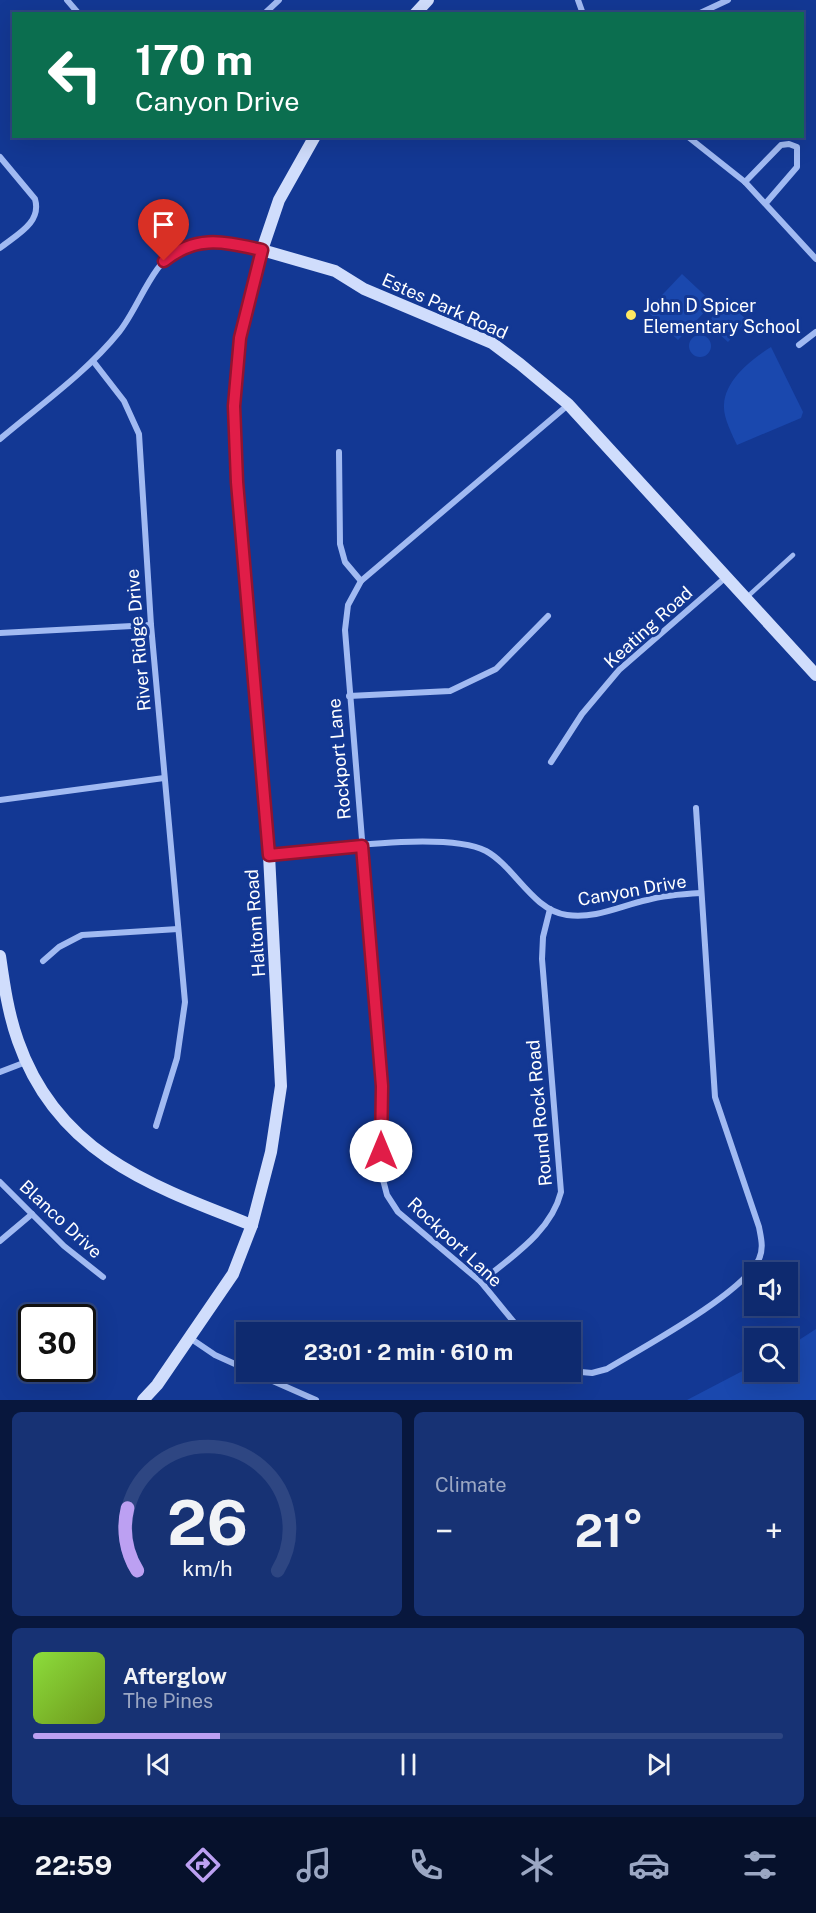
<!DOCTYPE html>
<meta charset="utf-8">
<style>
:root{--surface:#0e2a6f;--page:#173274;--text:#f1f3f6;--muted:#9ba7c3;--line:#2e4682;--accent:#bca0f2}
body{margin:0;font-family:"Public Sans",sans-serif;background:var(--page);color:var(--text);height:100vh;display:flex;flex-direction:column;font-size:22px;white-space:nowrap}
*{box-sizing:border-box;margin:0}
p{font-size:20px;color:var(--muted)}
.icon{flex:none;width:33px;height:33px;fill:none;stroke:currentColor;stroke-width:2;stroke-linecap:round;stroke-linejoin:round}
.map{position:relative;height:1400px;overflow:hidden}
.drawer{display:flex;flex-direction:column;gap:12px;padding:12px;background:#08173d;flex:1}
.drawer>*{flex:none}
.hud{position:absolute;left:12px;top:12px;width:792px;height:126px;border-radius:0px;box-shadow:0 6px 24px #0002,0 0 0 2px var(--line);background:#0b6e4f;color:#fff;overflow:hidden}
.fabs{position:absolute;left:744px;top:1262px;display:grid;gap:12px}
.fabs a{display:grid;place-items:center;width:54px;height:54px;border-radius:0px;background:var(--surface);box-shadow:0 6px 24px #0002,0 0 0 2px var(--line);font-size:30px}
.speed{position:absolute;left:18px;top:1304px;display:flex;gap:12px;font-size:30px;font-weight:700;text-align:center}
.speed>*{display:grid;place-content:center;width:78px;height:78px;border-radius:50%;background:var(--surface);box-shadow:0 6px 24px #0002,0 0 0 2px var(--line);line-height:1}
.speed .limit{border:3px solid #111;border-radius:9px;background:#fff;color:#111}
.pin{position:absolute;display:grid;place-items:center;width:51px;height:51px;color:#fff;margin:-62px -26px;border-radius:50% 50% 50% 0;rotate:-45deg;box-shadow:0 0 6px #0007}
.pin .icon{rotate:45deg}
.me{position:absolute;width:66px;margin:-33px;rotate:0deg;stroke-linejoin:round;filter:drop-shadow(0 0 4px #0008)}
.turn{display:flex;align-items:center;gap:21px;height:126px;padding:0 24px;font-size:27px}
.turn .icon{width:78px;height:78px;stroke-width:2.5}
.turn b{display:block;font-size:42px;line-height:51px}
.big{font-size:45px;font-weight:700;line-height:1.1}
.drawer .tile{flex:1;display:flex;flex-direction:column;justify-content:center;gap:9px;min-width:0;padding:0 21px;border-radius:9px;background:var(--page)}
.drawer .dial{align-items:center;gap:0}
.dial svg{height:156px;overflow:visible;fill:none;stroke:var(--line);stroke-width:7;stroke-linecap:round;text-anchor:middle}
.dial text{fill:var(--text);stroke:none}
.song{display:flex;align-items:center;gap:18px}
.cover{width:72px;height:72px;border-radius:9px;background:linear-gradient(135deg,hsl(90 70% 55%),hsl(80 70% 35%))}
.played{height:6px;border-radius:3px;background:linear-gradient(90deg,var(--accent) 25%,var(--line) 25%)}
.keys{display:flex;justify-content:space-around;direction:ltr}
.heat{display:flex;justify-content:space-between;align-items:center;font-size:33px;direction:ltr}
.drawer .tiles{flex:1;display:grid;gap:12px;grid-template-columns:1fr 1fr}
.tile:last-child{grid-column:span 2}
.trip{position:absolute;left:236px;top:1322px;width:345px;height:60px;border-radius:0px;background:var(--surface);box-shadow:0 6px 24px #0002,0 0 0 2px var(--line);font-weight:700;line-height:60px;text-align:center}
.menu{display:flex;height:96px;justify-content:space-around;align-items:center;background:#06112c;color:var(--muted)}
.menu .icon{width:42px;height:42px}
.menu .selected{color:var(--accent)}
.menu b{font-size:27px;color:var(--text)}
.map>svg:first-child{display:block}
.green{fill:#1a48ae}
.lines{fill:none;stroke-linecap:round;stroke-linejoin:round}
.lane{stroke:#a1baf2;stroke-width:4.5}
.street{stroke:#a1baf2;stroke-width:6}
.secondary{stroke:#d0ddfc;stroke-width:12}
.route-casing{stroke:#92132f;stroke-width:15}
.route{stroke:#e11d48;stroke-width:10}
.poi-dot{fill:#ffe862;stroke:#133894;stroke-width:2}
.labels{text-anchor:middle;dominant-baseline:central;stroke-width:6;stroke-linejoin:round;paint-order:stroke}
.poi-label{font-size:18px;fill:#fff;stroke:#133894;text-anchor:start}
.street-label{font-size:18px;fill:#fff;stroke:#133894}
</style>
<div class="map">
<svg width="816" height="1400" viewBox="0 0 816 1400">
<rect width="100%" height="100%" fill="#133894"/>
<g class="green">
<path d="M682 274 713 303 678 340 647 311Z"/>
<path d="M726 301 747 320 728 342 707 323Z"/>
<circle cx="700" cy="346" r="11"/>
<path d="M771 347 803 412 801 418 737 445C732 434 723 417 724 405 725 380 752 359 771 347Z"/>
<path d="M816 1329V1400H687L754 1365V1371H788V1347Z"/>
</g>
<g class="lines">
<path class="lane" d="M746 598 793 555"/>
<g class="street">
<path d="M67 0 79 14"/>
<path d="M578 0 583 14"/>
<path d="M264 14 279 0"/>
<path d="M698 14 728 0"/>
<path d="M687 136 745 182 816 259"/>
<path d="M0 157 35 199C42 223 16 235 0 248"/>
<path d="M745 182 781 145 789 144 797 147V167L766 203"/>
<path d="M799 345 816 332"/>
<path d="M93 361 124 401 139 434 151 625 185 1002 177 1058 156 1126"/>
<path d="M0 439C40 405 86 373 119 332 138 309 153 260 181 248 207 236 235 244 262 250"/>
<path d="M339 452 340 544 345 562 361 581"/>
<path d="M0 633 151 625"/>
<path d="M349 696 450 691 496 669 548 616"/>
<path d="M551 762 582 714 619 670 726 577"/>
<path d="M0 800 164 778"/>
<path d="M269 855C319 850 444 830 486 851 515 867 532 910 567 915 596 919 620 906 647 900 665 895 682 894 701 893"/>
<path d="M43 961 59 947 82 935 178 929"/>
<path d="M0 1072 26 1062"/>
<path d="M0 1182 64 1246 103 1277"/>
<path d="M0 1241 32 1214"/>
<path d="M481 1282C511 1257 551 1232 561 1192L542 959 543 937 550 909"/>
<path d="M522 1332 481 1282 398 1212 387 1195 381 1172 382 1086 345 630 348 605 361 581 568 405"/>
<path d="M190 1338 215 1355 246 1369"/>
<path d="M250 1371 316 1400"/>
<path d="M570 1371 592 1373 607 1369C642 1348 744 1293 759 1259 764 1248 761 1238 759 1227L715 1097 696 808"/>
</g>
<g class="secondary">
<path d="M415 14 428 0"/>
<path d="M262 250 335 271 364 289 492 343 520 364 568 404 816 675"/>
<path d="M0 956C4 984 8 1013 18 1041 57 1153 151 1186 252 1225"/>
<path d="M143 1400 157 1385 233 1274 252 1225 271 1152 281 1086 269 855 237 482 234 406 240 338 262 250 279 200 315 136"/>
</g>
</g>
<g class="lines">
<g class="route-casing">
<path id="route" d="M164 261C197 234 224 242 262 250L240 338 234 406 237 482 269 855 362 846 382 1086 381 1151"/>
</g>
<use href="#route" class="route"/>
</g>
<circle class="poi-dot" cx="631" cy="315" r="6"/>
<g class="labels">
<g class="poi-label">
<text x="643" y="305">John D Spicer<tspan x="643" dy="21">Elementary School</tspan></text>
</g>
<g class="street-label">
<text transform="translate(445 306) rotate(24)">Estes Park Road</text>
<text transform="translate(648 627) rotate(-42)">Keating Road</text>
<text transform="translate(138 640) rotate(-95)">River Ridge Drive</text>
<text transform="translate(339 759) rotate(-95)">Rockport Lane</text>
<text transform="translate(632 890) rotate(-10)">Canyon Drive</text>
<text transform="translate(255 923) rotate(-94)">Haltom Road</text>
<text transform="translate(539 1113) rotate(-95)">Round Rock Road</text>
<text transform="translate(61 1219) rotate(43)">Blanco Drive</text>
<text transform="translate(455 1242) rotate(43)">Rockport Lane</text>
</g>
</g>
</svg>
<div class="fabs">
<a><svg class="icon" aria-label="sound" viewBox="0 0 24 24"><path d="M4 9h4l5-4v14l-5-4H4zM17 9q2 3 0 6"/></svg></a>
<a><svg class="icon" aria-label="search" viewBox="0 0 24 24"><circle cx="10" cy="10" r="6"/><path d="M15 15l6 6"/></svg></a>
</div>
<div class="speed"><div class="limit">30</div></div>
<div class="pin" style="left:164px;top:261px;background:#d93025"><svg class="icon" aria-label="arrive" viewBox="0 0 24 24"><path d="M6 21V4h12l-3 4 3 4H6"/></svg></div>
<svg class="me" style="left:381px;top:1151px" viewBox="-20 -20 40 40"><circle r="19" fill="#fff"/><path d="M0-13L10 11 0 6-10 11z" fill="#e11d48"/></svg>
<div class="trip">23:01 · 2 min · 610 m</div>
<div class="hud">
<div class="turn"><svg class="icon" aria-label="left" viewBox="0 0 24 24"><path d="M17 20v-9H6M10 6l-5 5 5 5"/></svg><div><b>170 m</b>Canyon Drive</div></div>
</div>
</div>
<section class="drawer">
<div class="tiles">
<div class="tile dial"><svg viewBox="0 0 100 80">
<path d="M14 69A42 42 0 1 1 86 69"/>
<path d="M14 69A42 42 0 0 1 9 37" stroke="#bca0f2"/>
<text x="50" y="56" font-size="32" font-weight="700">26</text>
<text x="50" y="72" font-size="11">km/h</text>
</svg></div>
<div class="tile"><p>Climate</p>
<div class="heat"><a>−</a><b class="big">21°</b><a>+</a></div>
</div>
<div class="tile">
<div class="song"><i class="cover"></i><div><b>Afterglow</b><p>The Pines</p></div></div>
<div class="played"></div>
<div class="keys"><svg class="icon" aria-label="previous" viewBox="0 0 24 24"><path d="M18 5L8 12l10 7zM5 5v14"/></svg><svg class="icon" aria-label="pause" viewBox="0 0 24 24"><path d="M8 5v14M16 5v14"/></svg><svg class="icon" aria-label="next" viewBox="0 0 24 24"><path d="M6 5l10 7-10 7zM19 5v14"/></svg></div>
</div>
</div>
</section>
<nav class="menu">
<b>22:59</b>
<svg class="icon selected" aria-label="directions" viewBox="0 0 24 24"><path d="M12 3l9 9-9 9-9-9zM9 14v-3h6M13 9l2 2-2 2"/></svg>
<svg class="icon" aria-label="music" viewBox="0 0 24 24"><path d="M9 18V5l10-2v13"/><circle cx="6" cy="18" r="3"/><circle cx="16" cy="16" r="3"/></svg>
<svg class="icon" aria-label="phone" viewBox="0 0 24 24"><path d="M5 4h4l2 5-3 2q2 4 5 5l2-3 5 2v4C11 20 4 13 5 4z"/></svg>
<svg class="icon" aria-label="climate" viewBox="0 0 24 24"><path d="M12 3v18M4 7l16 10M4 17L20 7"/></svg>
<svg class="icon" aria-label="car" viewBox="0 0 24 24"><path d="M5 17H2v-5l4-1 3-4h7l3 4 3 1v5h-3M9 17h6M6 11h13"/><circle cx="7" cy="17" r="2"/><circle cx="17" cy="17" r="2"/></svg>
<svg class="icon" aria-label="filters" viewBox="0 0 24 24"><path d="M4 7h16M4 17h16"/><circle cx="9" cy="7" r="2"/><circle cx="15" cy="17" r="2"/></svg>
</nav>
